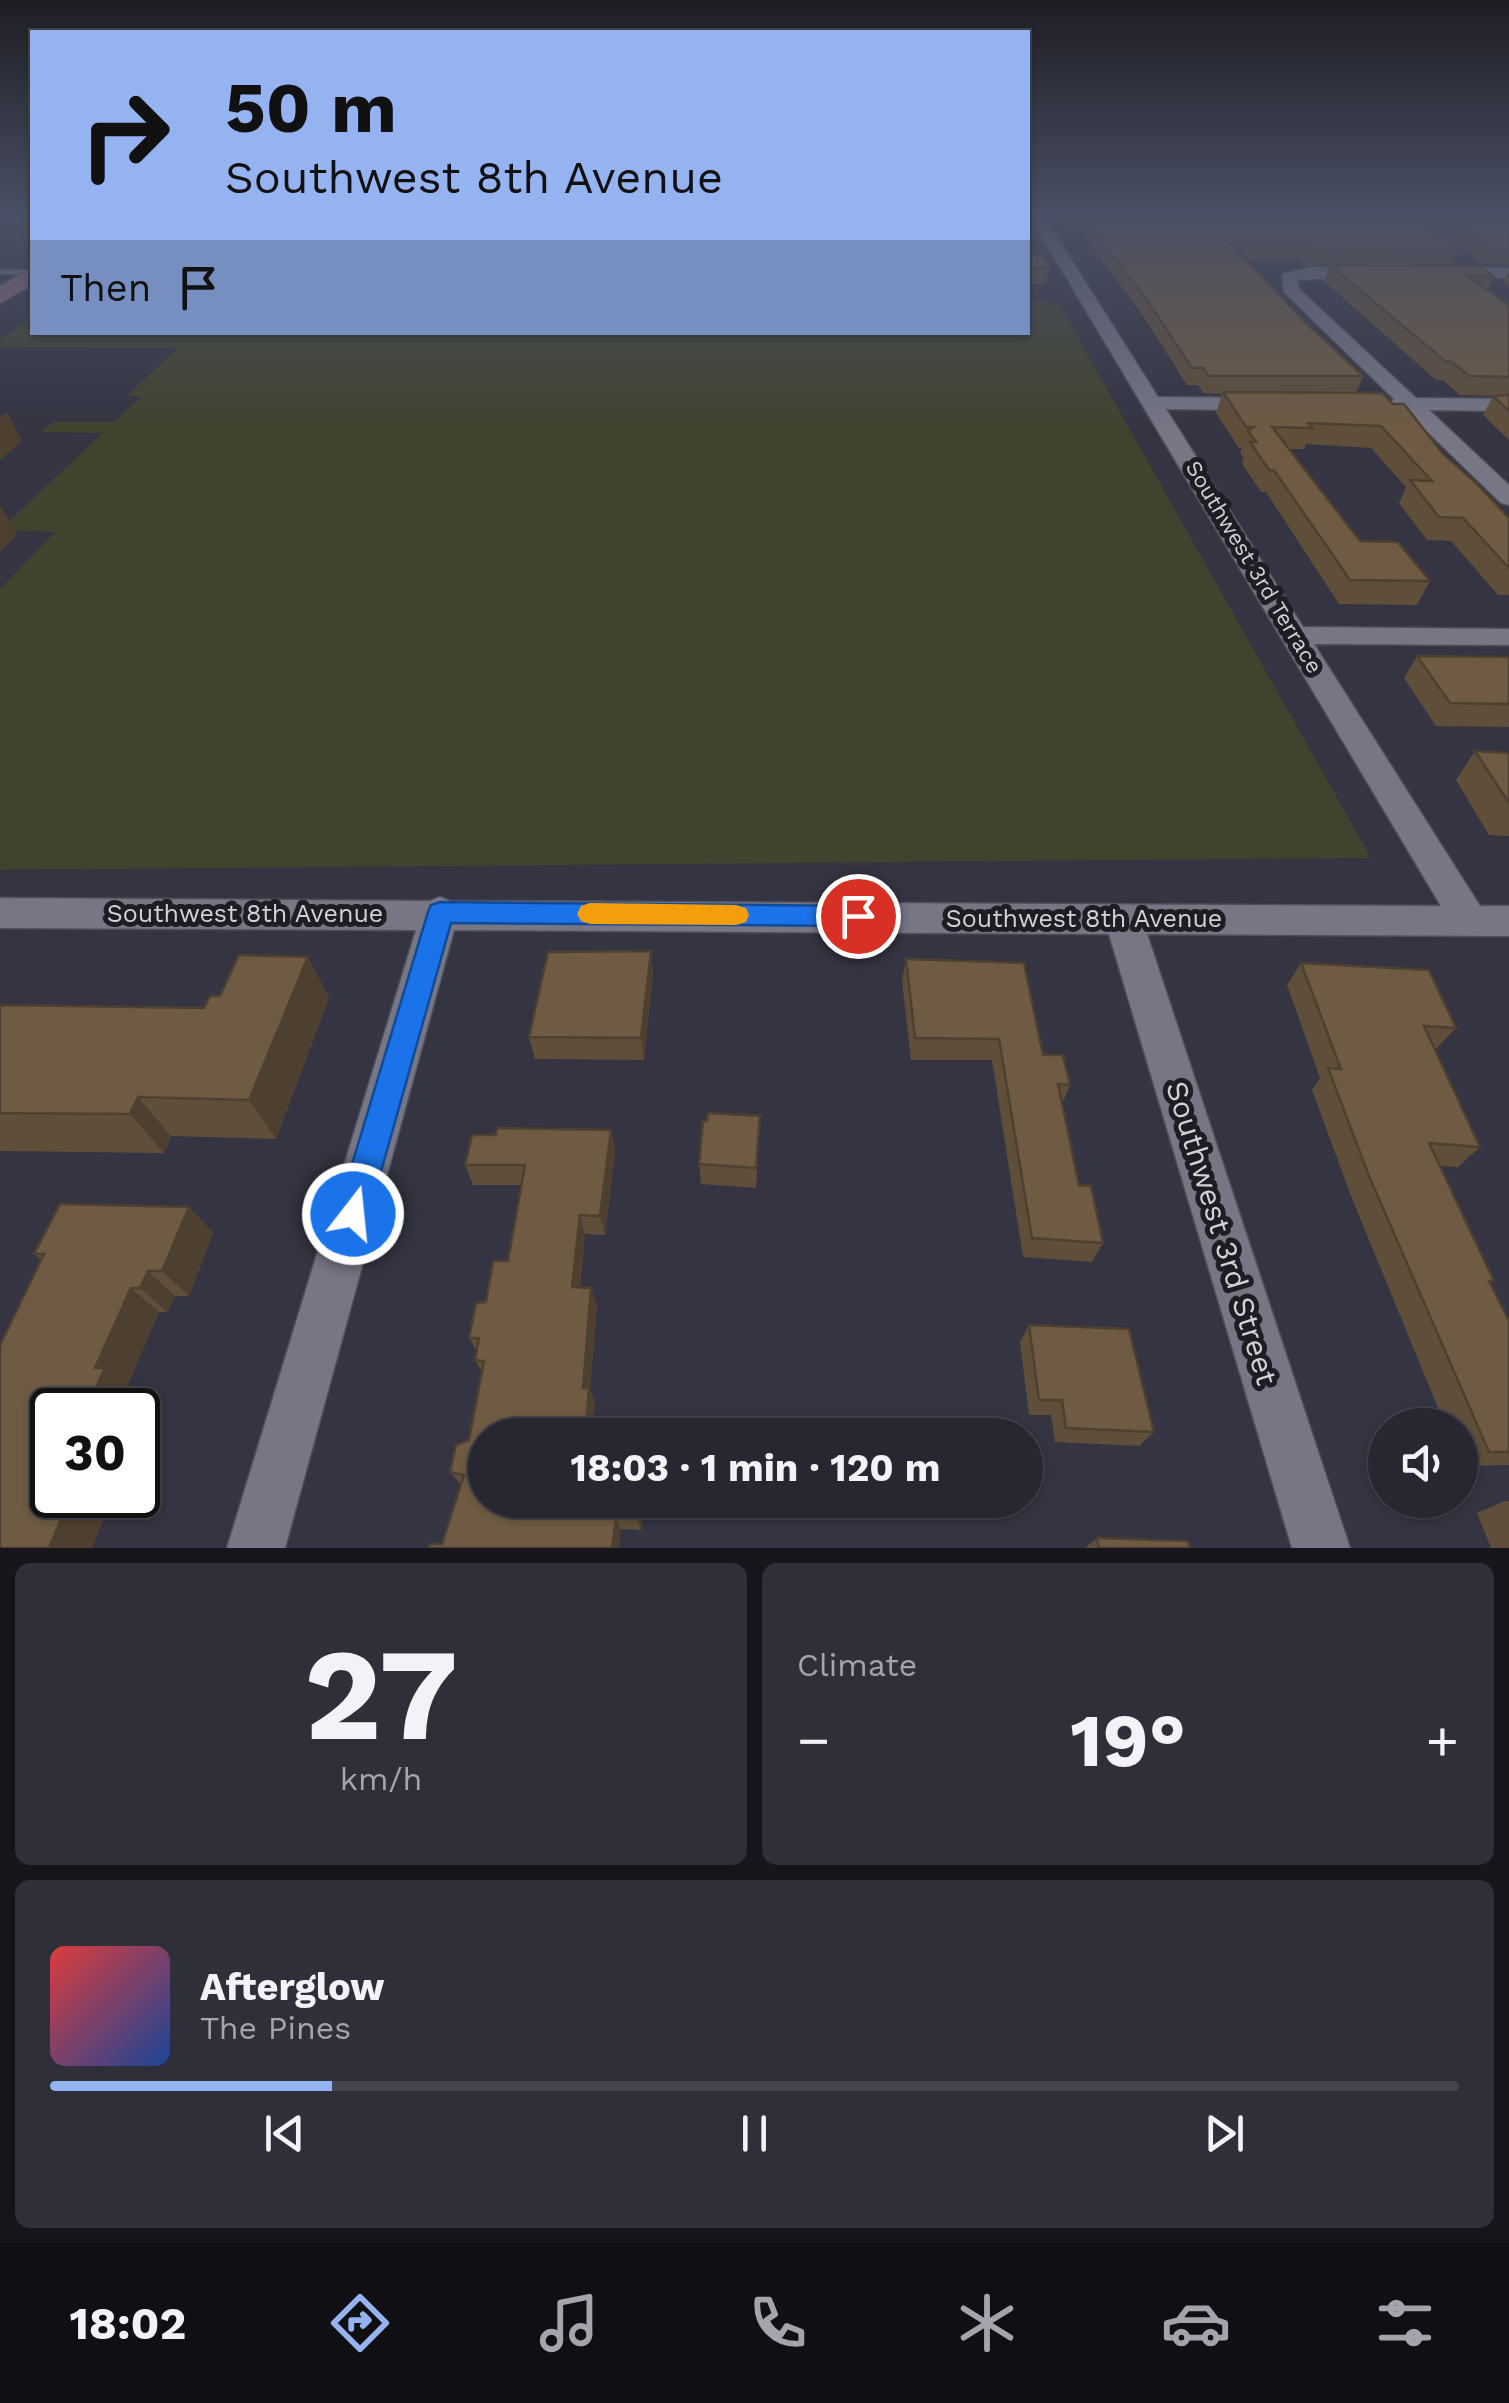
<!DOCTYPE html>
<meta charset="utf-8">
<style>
:root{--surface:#272732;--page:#2f2f3a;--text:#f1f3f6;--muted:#a4a5ac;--line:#43444d;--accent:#95b2f1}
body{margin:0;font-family:"Work Sans",sans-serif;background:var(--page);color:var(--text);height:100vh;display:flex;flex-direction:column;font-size:38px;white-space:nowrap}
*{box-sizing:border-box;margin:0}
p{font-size:32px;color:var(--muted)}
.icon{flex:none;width:55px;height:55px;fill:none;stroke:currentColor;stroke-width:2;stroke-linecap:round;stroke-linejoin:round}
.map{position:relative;height:1548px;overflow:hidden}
.drawer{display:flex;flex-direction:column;gap:15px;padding:15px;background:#15151c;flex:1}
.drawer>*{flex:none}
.guide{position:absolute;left:30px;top:30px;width:1000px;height:305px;border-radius:0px;box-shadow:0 2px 8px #0004,0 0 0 2px var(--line);background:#95b2f1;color:#111;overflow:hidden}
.tools{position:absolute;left:1368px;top:1408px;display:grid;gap:20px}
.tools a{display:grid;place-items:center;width:110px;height:110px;border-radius:50%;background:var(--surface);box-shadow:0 2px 8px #0004,0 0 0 2px var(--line);font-size:50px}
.speed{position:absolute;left:30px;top:1388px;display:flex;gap:20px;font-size:50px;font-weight:700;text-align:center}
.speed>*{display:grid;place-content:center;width:130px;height:130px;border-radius:50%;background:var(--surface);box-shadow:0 2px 8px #0004,0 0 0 2px var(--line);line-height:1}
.speed .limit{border:5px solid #111;border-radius:15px;background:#fff;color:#111}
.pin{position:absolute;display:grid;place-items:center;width:85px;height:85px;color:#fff;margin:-42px;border:5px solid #fff;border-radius:50%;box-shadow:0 2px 10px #0007}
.me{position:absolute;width:110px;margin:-55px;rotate:16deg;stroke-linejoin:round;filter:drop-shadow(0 0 8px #0008)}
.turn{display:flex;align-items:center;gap:35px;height:210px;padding:0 30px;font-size:45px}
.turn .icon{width:130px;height:130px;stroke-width:2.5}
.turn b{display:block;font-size:70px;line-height:85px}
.then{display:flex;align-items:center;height:95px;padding:0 30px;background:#0003;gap:20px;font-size:38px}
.big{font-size:75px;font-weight:700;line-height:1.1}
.drawer .widget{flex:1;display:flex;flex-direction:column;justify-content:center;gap:15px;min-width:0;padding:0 35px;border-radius:15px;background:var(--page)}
.drawer .dial{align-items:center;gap:0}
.dial b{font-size:130px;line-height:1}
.song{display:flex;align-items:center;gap:30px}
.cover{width:120px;height:120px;border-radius:15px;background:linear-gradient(135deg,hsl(0 70% 55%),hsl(220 70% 35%))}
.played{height:10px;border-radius:5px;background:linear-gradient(90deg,var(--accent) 20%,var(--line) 20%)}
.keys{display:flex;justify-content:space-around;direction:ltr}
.heat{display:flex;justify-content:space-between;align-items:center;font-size:55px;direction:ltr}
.drawer .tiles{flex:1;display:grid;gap:15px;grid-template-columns:1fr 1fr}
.widget:last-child{grid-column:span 2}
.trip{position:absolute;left:468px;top:1418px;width:575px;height:100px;border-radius:50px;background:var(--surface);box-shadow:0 2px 8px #0004,0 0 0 2px var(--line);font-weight:700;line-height:100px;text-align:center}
.tabs{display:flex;height:160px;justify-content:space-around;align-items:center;background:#101014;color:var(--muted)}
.tabs .icon{width:70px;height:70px}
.tabs .selected{color:var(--accent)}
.tabs b{font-size:45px;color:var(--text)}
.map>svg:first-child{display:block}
.green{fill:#41432e}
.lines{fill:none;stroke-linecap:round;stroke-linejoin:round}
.service-casing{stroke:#4f4f5a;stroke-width:3}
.minor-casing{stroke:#4f4f5a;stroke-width:3}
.secondary-casing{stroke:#4f4f5a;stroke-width:3}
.service{fill:#767685;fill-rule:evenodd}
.minor{fill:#767685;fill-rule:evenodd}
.secondary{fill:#916e80;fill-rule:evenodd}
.wall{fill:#5f4e3a}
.shaded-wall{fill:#4e4030}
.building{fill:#6f5b44;stroke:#4e4030;stroke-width:2.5}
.route{fill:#1a73e8;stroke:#114b97;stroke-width:2.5}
.slow{fill:#f59e0b}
.labels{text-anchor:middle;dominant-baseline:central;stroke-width:10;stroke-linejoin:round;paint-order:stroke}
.far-street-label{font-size:22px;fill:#d1d1da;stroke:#1d1d23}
.street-label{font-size:25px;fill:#d1d1da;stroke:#1d1d23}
.near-street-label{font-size:30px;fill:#d1d1da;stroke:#1d1d23}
</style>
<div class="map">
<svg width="1509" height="1548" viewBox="0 0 1509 1548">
<rect width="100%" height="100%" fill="#343442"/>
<path class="green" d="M1028 301 1058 302 1371 858 0 870V589L55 532 0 530 102 433 41 432 53 422H114L141 397 126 396 178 348 0 347V340L32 317V332H1028Z"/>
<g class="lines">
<g class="service-casing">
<rect id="service" x="0" y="270" width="32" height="4"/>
</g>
<g class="minor-casing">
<g id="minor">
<path d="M1029 215H1043L1158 397 1260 398 1270 404 1260 410 1166 409 1303 627 1509 629V645L1314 644 1480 906H1509V936L1147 934 1350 1548H1292L1109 934 454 930 285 1548H227L416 930 0 928V898L430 901 440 897 450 901 1441 906Z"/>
<path d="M1312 267 1374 269 1376 272 1368 277 1297 280 1298 288 1416 398 1509 399V411L1429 410 1509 485V505L1501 503 1405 410 1392 408 1389 404 1394 399 1284 292 1282 274Z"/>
<path d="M1509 268V278L1447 277 1439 272 1447 267Z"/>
</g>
</g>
<g class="secondary-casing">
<path id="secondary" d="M32 268V285L0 303V286Z"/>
</g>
<use href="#service" class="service"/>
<use href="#minor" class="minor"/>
<use href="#secondary" class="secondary"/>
</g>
<g class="wall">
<path d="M1047 215H1411L1458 249 1451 264 1352 265 1494 277 1488 290 1509 305V440L1483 415 1493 396H1495L1460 395 1443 380H1436L1324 281 1330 265H1305L1298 259H1245L1304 321 1363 376 1356 393 1443 454 1509 518V595H1498L1451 541 1427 540 1399 503 1406 487 1371 448 1306 444 1304 449H1289L1360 541 1430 581 1417 605 1339 604 1266 492H1261L1242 464 1244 458 1240 453 1242 448H1239L1216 413 1222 394 1203 393 1198 385H1187L1142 314 1080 231Z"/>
<path d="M1413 215H1509V265L1484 264Z"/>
<path d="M1028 232V254L1049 268 1046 284H1028Z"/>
<path d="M1509 270V286L1503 282Z"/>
<path d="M1417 656 1509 657V727L1436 726 1404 678Z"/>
<path d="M1475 751 1509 753V836L1489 835 1456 780Z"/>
<path d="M308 957 329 998 276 1139 171 1136 164 1153 0 1151V1005L204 1008 220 996Z"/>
<path d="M906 959 1043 1055 1070 1085 1062 1104 1079 1185 1103 1243 1092 1262 1023 1257 992 1060H911L902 981Z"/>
<path d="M1301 963 1456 1028 1436 1049H1435L1480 1147 1458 1167 1440 1166 1494 1281 1490 1284 1509 1321V1465L1462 1466 1460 1460V1425H1445L1351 1196 1312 1090 1320 1078 1287 985Z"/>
<path d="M653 973 644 1060 535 1059 529 1037Z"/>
<path d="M760 1116 756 1188 701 1184 699 1164Z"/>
<path d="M611 1130 615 1151 605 1235 585 1234 580 1287 597 1305 590 1389 595 1403 592 1434 644 1500 641 1530 621 1529 442 1544 461 1485 450 1472 469 1440 482 1372 475 1360 477 1351 469 1338 508 1261 522 1185H473L465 1165 496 1135Z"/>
<path d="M189 1207 213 1233 189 1296H175L167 1312H159L128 1384 135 1389 131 1399 146 1409 92 1548H0L42 1260 34 1254Z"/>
<path d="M1029 1325 1154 1432 1139 1446 1055 1442 1051 1415H1029L1020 1342Z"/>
<path d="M1505 1501H1509V1548H1491L1477 1513Z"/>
<path d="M1097 1538 1190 1548H1085Z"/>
</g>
<g class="shaded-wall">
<path d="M7 412 22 441 0 460V417Z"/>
<path d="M0 505 17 535 0 552Z"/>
<path d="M651 951 653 973 644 1060 641 1038Z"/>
<path d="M308 957 329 998 276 1139 249 1100Z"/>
<path d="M138 1097 171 1136 164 1153 130 1114Z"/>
<path d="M611 1130 615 1151 605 1235 600 1216Z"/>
<path d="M189 1207 213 1233 189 1296 162 1271Z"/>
<path d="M580 1215 585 1234 578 1305 572 1287Z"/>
<path d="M148 1271 175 1296 167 1312 140 1288Z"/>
<path d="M131 1288 159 1312 128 1384 135 1389 131 1399 146 1409 138 1431V1410H107L96 1388 95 1368Z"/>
<path d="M591 1288 597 1305 590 1389 595 1403 592 1435H585L583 1388Z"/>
<path d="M71 1495H112L92 1548H49Z"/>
<path d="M639 1500H644L641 1530 637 1518Z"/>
<path d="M616 1518 621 1529 619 1548H612Z"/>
</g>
<g class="building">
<path d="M1080 215H1411L1458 249 1311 250 1304 244H1231L1304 321 1363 376H1209L1203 368H1192L1146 298Z"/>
<path d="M1440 215H1509V250L1491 249Z"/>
<path d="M1028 232 1030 237 1028 254 1041 255 1049 268H1028Z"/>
<path d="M1330 265 1481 266 1494 277 1466 275 1509 305V377L1469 376 1452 362 1445 361Z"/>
<path d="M1223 392 1382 393 1393 404H1404L1443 454 1476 483 1509 518V568L1463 518 1439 517 1410 480 1432 481 1381 426 1308 423 1312 428 1272 427 1360 541 1398 542 1430 581 1350 580 1274 470H1269L1250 442H1256L1248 431 1254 427H1246Z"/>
<path d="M1509 395V411L1493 396Z"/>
<path d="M1417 656 1509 657V704L1450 703Z"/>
<path d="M1475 751 1509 753V803Z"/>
<path d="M651 951 641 1038 529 1037 548 952Z"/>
<path d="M239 955 308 957 249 1100 138 1097 130 1114 0 1113V1005L204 1008 210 996H220Z"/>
<path d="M906 959 1024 963 1043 1055H1063L1070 1085 1058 1084 1079 1185 1091 1186 1103 1243 1032 1238 999 1039 915 1038Z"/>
<path d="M1301 963 1429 970 1456 1028 1424 1026 1480 1147 1429 1143 1494 1281H1489L1509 1321V1452H1489L1369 1176 1328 1068 1341 1069Z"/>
<path d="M708 1113 760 1116 756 1168 699 1164 703 1121H707Z"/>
<path d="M497 1128 611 1130 600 1216 580 1215 572 1287 591 1288 583 1388H589L585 1434 633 1435H485V1500H639L637 1518H616L612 1548H429L430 1544H442L464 1475 450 1472 456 1445 469 1440 484 1361 475 1360 479 1338H469L476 1303 486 1302 493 1261H508L525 1165H465L472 1135H496Z"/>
<path d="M60 1204 189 1207 162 1271H148L140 1288H131L95 1368H105L96 1388H116L107 1410H52V1495H71L49 1548H0V1345L44 1254H34Z"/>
<path d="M1029 1325 1129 1329 1154 1432 1066 1428 1062 1400H1039Z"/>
<path d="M1097 1538 1188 1541 1190 1548H1099Z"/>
</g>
<linearGradient id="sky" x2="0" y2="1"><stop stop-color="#1d1d24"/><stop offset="0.5" stop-color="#4a5065"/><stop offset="1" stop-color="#4a5065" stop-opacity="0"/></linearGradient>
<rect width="1509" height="432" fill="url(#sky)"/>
<path class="route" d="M440 902 858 906 867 909 871 916 867 923 858 926 451 923 369 1214 365 1225 353 1230 341 1225 337 1214 428 912 431 905Z"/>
<path class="slow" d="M590 903 736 905 746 908 749 915 746 922 736 925 590 924 581 921 577 914 581 906Z"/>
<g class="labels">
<g class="far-street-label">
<text transform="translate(1254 567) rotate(59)">Southwest 3rd Terrace</text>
</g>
<g class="street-label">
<text x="245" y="913">Southwest 8th Avenue</text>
<text x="1084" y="918">Southwest 8th Avenue</text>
</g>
<g class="near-street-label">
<text transform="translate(1222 1233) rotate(73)">Southwest 3rd Street</text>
</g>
</g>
</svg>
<div class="tools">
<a><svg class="icon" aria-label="sound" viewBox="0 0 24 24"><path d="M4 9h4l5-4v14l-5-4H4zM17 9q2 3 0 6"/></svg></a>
</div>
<div class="speed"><div class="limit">30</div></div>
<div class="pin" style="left:858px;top:916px;background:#d93025"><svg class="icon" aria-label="arrive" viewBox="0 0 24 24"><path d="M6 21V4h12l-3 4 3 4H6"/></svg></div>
<svg class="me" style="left:353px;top:1214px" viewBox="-20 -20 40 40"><circle r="17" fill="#1a73e8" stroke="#fff" stroke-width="3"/><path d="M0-11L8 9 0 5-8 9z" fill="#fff"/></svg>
<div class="trip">18:03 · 1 min · 120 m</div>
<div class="guide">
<div class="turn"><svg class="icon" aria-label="right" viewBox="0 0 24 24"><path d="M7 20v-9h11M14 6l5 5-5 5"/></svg><div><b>50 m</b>Southwest 8th Avenue</div></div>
<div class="then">Then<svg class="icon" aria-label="arrive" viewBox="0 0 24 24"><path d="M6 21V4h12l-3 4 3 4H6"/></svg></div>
</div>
</div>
<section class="drawer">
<div class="tiles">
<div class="widget dial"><b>27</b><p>km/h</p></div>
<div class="widget"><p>Climate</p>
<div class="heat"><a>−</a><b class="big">19°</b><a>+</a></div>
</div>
<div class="widget">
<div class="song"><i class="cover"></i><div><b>Afterglow</b><p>The Pines</p></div></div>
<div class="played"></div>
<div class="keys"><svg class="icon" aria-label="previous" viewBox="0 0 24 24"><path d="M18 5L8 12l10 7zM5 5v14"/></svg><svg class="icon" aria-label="pause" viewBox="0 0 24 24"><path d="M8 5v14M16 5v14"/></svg><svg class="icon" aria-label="next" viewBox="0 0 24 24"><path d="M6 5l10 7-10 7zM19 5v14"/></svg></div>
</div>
</div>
</section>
<nav class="tabs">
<b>18:02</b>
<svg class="icon selected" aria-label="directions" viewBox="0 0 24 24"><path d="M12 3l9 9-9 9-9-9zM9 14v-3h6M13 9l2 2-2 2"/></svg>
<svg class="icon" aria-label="music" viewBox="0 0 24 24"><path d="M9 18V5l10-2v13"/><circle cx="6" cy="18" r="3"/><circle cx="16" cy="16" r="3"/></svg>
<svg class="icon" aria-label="phone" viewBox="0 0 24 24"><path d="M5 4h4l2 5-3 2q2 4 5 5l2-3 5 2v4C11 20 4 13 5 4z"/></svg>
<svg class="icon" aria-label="climate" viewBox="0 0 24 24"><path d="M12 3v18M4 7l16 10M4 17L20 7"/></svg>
<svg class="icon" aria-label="car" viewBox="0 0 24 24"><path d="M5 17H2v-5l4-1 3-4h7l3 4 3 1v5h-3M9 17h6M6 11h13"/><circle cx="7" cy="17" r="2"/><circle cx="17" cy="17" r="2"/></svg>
<svg class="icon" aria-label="filters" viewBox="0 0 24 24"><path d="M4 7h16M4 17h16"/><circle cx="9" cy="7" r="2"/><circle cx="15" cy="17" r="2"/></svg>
</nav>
